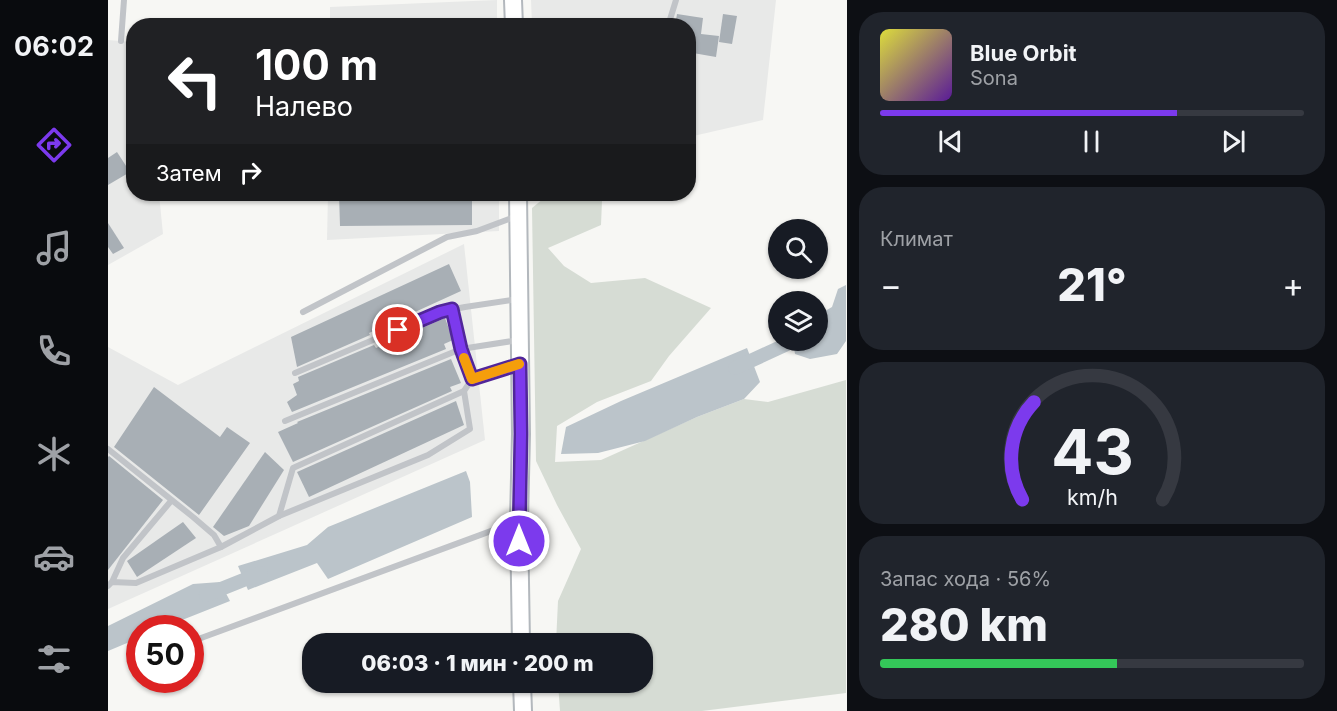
<!DOCTYPE html>
<html lang="ru">
<meta charset="utf-8">
<style>
:root{--surface:#171b24;--page:#20242c;--text:#f1f3f6;--muted:#9ea1a6;--line:#363941;--accent:#7c3aed}
body{margin:0;font-family:Inter,sans-serif;background:var(--page);color:var(--text);height:100vh;display:flex;flex-direction:column;font-size:22px;white-space:nowrap}
*{box-sizing:border-box;margin:0}
p{font-size:20px;color:var(--muted)}
.icon{flex:none;width:33px;height:33px;fill:none;stroke:currentColor;stroke-width:2;stroke-linecap:round;stroke-linejoin:round}
.map{position:relative;flex:1;overflow:hidden}
.sheet{display:flex;flex-direction:column;gap:12px;padding:12px;background:#0d0f14;width:490px}
.sheet>*{flex:none}
.hud{position:absolute;left:18px;top:18px;width:570px;height:183px;border-radius:24px;box-shadow:0 2px 4px #0004;background:#202124;color:#fff;overflow:hidden}
.controls{position:absolute;left:660px;top:219px;display:grid;gap:12px}
.controls a{display:grid;place-items:center;width:60px;height:60px;border-radius:50%;background:var(--surface);box-shadow:0 2px 4px #0004;font-size:30px}
.speed{position:absolute;left:18px;top:615px;display:flex;gap:12px;font-size:30px;font-weight:700;text-align:center}
.speed>*{display:grid;place-content:center;width:78px;height:78px;border-radius:50%;background:var(--surface);box-shadow:0 2px 4px #0004;line-height:1}
.speed .limit{border:9px solid #d22;background:#fff;color:#111}
.pin{position:absolute;display:grid;place-items:center;width:51px;height:51px;color:#fff;margin:-26px;border:3px solid #fff;border-radius:50%;box-shadow:0 2px 6px #0007}
.me{position:absolute;width:66px;margin:-33px;rotate:0deg;stroke-linejoin:round;filter:drop-shadow(0 0 4px #0008)}
.turn{display:flex;align-items:center;gap:21px;height:126px;padding:0 30px;font-size:27px}
.turn .icon{width:78px;height:78px;stroke-width:2.5}
.turn b{display:block;font-size:42px;line-height:51px}
.then{display:flex;align-items:center;height:57px;padding:0 30px;background:#0003;gap:12px;font-size:22px}
.big{font-size:45px;font-weight:800;line-height:1.1}
.sheet .card{flex:1;display:flex;flex-direction:column;justify-content:center;gap:9px;min-width:0;padding:0 21px;border-radius:24px;background:var(--page)}
.sheet .dial{align-items:center;gap:0}
.dial svg{height:156px;overflow:visible;fill:none;stroke:var(--line);stroke-width:7;stroke-linecap:round;text-anchor:middle}
.dial text{fill:var(--text);stroke:none}
.song{display:flex;align-items:center;gap:18px}
.cover{width:72px;height:72px;border-radius:9px;background:linear-gradient(135deg,hsl(60 70% 55%),hsl(270 70% 35%))}
.played{height:6px;border-radius:3px;background:linear-gradient(90deg,var(--accent) 70%,var(--line) 70%)}
.keys{display:flex;justify-content:space-around;direction:ltr}
.heat{display:flex;justify-content:space-between;align-items:center;font-size:33px;direction:ltr}
.charge{height:9px;border-radius:4px;background:linear-gradient(90deg,#34c759 56%,var(--line) 0)}
.trip{position:absolute;left:194px;top:633px;width:351px;height:60px;border-radius:24px;background:var(--surface);box-shadow:0 2px 4px #0004;font-weight:800;line-height:60px;text-align:center}
main{display:flex;flex:1;min-height:0}
.dock{display:flex;flex-direction:column;width:108px;justify-content:space-around;align-items:center;background:#090b0e;color:var(--muted)}
.dock .icon{width:42px;height:42px}
.dock .selected{color:var(--accent)}
.dock b{font-size:27px;color:var(--text)}
.map>svg:first-child{display:block}
.built{fill:#e8e9e8}
.green{fill:#d6dcd4}
.water{fill:#bbc4ca}
.lines{fill:none;stroke-linecap:round;stroke-linejoin:round}
.canal{stroke:#bbc4ca;stroke-width:14}
.building{fill:#a8afb5}
.secondary-casing{stroke:#b3b8bd;stroke-width:20}
.service{stroke:#c1c4c8;stroke-width:6}
.secondary{stroke:#fff;stroke-width:16}
.route-casing{stroke:#51269a;stroke-width:15}
.route{stroke:#7c3aed;stroke-width:10}
.slow{stroke:#f59e0b;stroke-width:10}
</style>
<main>
<nav class="dock">
<b>06:02</b>
<svg class="icon selected" aria-label="directions" viewBox="0 0 24 24"><path d="M12 3l9 9-9 9-9-9zM9 14v-3h6M13 9l2 2-2 2"/></svg>
<svg class="icon" aria-label="music" viewBox="0 0 24 24"><path d="M9 18V5l10-2v13"/><circle cx="6" cy="18" r="3"/><circle cx="16" cy="16" r="3"/></svg>
<svg class="icon" aria-label="phone" viewBox="0 0 24 24"><path d="M5 4h4l2 5-3 2q2 4 5 5l2-3 5 2v4C11 20 4 13 5 4z"/></svg>
<svg class="icon" aria-label="climate" viewBox="0 0 24 24"><path d="M12 3v18M4 7l16 10M4 17L20 7"/></svg>
<svg class="icon" aria-label="car" viewBox="0 0 24 24"><path d="M5 17H2v-5l4-1 3-4h7l3 4 3 1v5h-3M9 17h6M6 11h13"/><circle cx="7" cy="17" r="2"/><circle cx="17" cy="17" r="2"/></svg>
<svg class="icon" aria-label="filters" viewBox="0 0 24 24"><path d="M4 7h16M4 17h16"/><circle cx="9" cy="7" r="2"/><circle cx="15" cy="17" r="2"/></svg>
</nav>
<div class="map">
<svg width="739" height="711" viewBox="0 0 739 711">
<rect width="100%" height="100%" fill="#f7f7f4"/>
<g class="built">
<path d="M389 0V25H222V7Z"/>
<path d="M423 0H668L655 120 581 137 580 26 424 25Z"/>
<path d="M0 40 25 42 26 194H51L55 234 0 265Z"/>
<path d="M220 194H391V231L219 240Z"/>
<path d="M356 244 377 440 0 609V347L70 385Z"/>
</g>
<path class="green" d="M441 194H486L494 201 493 225 440 248 456 266 483 283 537 278 603 308 561 356 543 381 489 402 449 426 447 462 493 460 589 417 636 399 660 402 738 380V693L594 711H452L450 683 534 682V644L448 643 450 601 473 549 449 505 428 461 424 208Z"/>
<g class="water">
<path d="M738 285V341L729 354 702 359 687 354 685 341 710 340V309L717 311 724 307 730 289Z"/>
<path d="M639 348 652 382 636 399 589 417 537 441 490 453 453 454 458 427 513 401Z"/>
<path d="M358 471 362 482 364 517 220 579 209 563 140 590 130 566 199 545 220 527Z"/>
<path d="M112 582 122 601 54 628H32L31 638 0 651V626L85 584Z"/>
</g>
<g class="lines">
<g class="canal">
<path d="M627 368 688 340"/>
<path d="M98 595 153 573"/>
</g>
</g>
<g class="building">
<path d="M569 14 595 18 593 34 611 36 608 57 585 53 587 38 580 37V26H567Z"/>
<path d="M615 14 629 16 624 44 611 42Z"/>
<path d="M9 152 22 172 0 185V158Z"/>
<path d="M231 194H255V199H364V225L232 226Z"/>
<path d="M0 223 16 248 5 254 0 247Z"/>
<path d="M341 264 353 291 261 333 262 335 189 367 183 337Z"/>
<path d="M337 318 345 340 336 344 338 349 184 412 179 402 189 395 185 384 191 381 190 377 266 345 268 348Z"/>
<path d="M343 359 353 383 342 387 344 391 185 462 170 432 190 423 189 422Z"/>
<path d="M46 387 112 437 119 427 142 443 91 515 6 447Z"/>
<path d="M348 401 356 425 201 497 189 472Z"/>
<path d="M157 452 176 470 141 526 116 536 105 527Z"/>
<path d="M1 456 55 500 0 570V457Z"/>
<path d="M75 522 88 538 29 577 19 561Z"/>
</g>
<g class="lines">
<g class="secondary-casing">
<g id="secondary">
<path d="M405 0 406 26"/>
<path d="M410 194 413 434 411 521 413 644"/>
<path d="M414 682 415 711"/>
</g>
</g>
<g class="service">
<path d="M560 26 568 0"/>
<path d="M13 41 16 0"/>
<path d="M344 309 353 349 364 379"/>
<path d="M195 312 339 237 369 231 409 216"/>
<path d="M187 373 331 312 357 307 410 299"/>
<path d="M177 421 353 349 411 340"/>
<path d="M0 449 85 517 106 535 113 547"/>
<path d="M171 516 185 468 356 391"/>
<path d="M4 582 15 558 63 501"/>
<path d="M0 586 4 582 28 583 113 547 171 516 320 455 362 429 356 391 364 379 411 364"/>
<path d="M85 641 410 521"/>
</g>
<use href="#secondary" class="secondary"/>
</g>
<g class="lines">
<g class="route-casing">
<path id="route" d="M290 330 332 312 344 309 353 349 364 379 412 364 413 434 411 541"/>
</g>
<use href="#route" class="route"/>
<path class="slow" d="M356 358 364 379 411 364"/>
</g>
</svg>
<div class="controls">
<a><svg class="icon" aria-label="search" viewBox="0 0 24 24"><circle cx="10" cy="10" r="6"/><path d="M15 15l6 6"/></svg></a>
<a><svg class="icon" aria-label="layers" viewBox="0 0 24 24"><path d="M12 4l9 5-9 5-9-5zM3 14l9 5 9-5"/></svg></a>
</div>
<div class="speed"><div class="limit">50</div></div>
<div class="pin" style="left:290px;top:330px;background:#d93025"><svg class="icon" aria-label="arrive" viewBox="0 0 24 24"><path d="M6 21V4h12l-3 4 3 4H6"/></svg></div>
<svg class="me" style="left:411px;top:541px" viewBox="-20 -20 40 40"><circle r="17" fill="#7c3aed" stroke="#fff" stroke-width="3"/><path d="M0-11L8 9 0 5-8 9z" fill="#fff"/></svg>
<div class="trip">06:03 · 1 мин · 200 m</div>
<div class="hud">
<div class="turn"><svg class="icon" aria-label="left" viewBox="0 0 24 24"><path d="M17 20v-9H6M10 6l-5 5 5 5"/></svg><div><b>100 m</b>Налево</div></div>
<div class="then">Затем<svg class="icon" aria-label="right" viewBox="0 0 24 24"><path d="M7 20v-9h11M14 6l5 5-5 5"/></svg></div>
</div>
</div>
<section class="sheet">
<div class="card">
<div class="song"><i class="cover"></i><div><b>Blue Orbit</b><p>Sona</p></div></div>
<div class="played"></div>
<div class="keys"><svg class="icon" aria-label="previous" viewBox="0 0 24 24"><path d="M18 5L8 12l10 7zM5 5v14"/></svg><svg class="icon" aria-label="pause" viewBox="0 0 24 24"><path d="M8 5v14M16 5v14"/></svg><svg class="icon" aria-label="next" viewBox="0 0 24 24"><path d="M6 5l10 7-10 7zM19 5v14"/></svg></div>
</div>
<div class="card"><p>Климат</p>
<div class="heat"><a>−</a><b class="big">21°</b><a>+</a></div>
</div>
<div class="card dial"><svg viewBox="0 0 100 80">
<path d="M14 69A42 42 0 1 1 86 69"/>
<path d="M14 69A42 42 0 0 1 20 19" stroke="#7c3aed"/>
<text x="50" y="56" font-size="32" font-weight="700">43</text>
<text x="50" y="72" font-size="11">km/h</text>
</svg></div>
<div class="card"><p>Запас хода · 56%</p><b class="big">280 km</b><div class="charge"></div></div>
</section>
</main>
